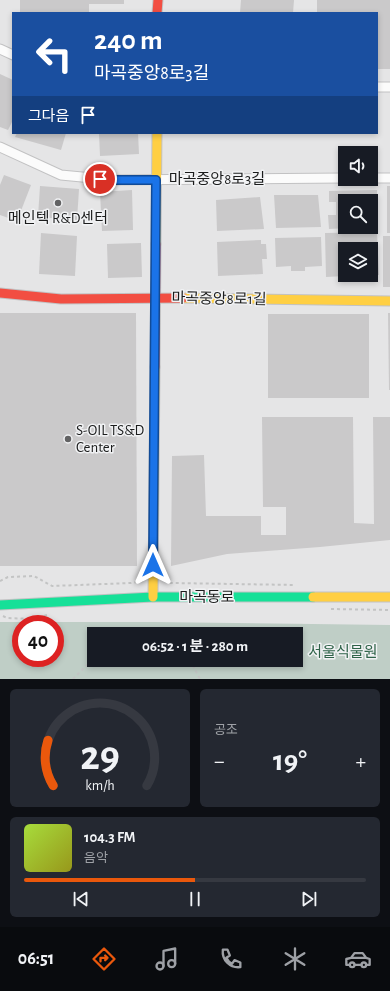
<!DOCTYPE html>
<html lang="ko">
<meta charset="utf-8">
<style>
:root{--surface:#171b24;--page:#242831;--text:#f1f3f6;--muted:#9ea1a6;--line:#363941;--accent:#ea580c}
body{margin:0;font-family:"Alegreya Sans","Noto Sans KR",sans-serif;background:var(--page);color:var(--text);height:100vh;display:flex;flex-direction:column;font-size:15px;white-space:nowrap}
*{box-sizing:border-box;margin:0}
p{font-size:13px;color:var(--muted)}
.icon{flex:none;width:22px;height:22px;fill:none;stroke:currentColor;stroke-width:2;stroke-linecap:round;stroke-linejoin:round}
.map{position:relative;height:679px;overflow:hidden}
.side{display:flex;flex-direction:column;gap:10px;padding:10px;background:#0d0f14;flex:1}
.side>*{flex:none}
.top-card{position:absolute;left:12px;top:12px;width:366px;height:122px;border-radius:0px;box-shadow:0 2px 6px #0003;background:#1a4fa0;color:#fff;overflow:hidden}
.controls{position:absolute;left:338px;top:146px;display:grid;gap:8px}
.controls a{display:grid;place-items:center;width:40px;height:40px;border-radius:0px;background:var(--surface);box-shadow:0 2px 6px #0003;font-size:20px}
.speed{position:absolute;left:12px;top:615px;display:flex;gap:8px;font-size:20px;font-weight:700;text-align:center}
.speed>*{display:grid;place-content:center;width:52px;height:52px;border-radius:50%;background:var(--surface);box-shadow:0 2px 6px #0003;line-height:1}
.speed .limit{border:6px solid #d22;background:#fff;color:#111}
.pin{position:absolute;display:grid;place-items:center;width:34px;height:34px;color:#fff;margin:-17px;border:2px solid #fff;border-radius:50%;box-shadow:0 1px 4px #0007}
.me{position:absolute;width:44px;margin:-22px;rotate:0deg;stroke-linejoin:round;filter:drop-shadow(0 0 3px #0008)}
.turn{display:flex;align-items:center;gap:14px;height:84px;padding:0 16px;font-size:18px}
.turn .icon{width:52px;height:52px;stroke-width:2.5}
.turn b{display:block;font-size:28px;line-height:34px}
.then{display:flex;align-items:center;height:38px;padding:0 16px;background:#0003;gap:8px;font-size:15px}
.big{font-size:30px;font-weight:700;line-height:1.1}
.side .card{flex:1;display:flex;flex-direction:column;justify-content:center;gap:6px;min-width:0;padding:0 14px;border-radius:6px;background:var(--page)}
.side .dial{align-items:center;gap:0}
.dial svg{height:104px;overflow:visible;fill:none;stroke:var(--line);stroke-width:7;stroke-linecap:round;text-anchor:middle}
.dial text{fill:var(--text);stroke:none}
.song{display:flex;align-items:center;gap:12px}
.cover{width:48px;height:48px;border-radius:6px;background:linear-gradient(135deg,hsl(80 70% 55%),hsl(60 70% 35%))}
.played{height:4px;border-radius:2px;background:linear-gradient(90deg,var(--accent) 50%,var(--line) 50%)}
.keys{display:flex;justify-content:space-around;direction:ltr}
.heat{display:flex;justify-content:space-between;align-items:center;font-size:22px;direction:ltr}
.side .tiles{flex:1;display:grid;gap:10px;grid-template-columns:1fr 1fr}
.card:last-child{grid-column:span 2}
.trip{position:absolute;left:87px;top:627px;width:216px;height:40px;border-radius:0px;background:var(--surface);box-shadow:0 2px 6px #0003;font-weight:700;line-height:40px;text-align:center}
.tabs{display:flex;height:64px;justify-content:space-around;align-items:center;background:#090b0e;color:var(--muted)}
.tabs .icon{width:28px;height:28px}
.tabs .on{color:var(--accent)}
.tabs b{font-size:18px;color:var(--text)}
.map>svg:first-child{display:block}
.green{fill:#bfcec6;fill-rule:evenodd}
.building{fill:#cac9ca}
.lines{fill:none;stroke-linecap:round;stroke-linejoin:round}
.street-casing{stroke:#c2c2c3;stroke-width:11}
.fast-casing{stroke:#c2c2c3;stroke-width:11}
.slow-casing{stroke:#c2c2c3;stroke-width:11}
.jam-casing{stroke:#c2c2c3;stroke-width:11}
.path{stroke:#c3c4c4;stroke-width:2;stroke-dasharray:3 3;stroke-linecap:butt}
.street{stroke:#fbfbfb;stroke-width:9}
.fast{stroke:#16e098;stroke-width:9}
.slow{stroke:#ffcf43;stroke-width:9}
.jam{stroke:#f24e42;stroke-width:9}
.route-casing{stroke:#114b97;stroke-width:10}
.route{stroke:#1a73e8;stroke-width:7}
.poi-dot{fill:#626263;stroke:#f1f2f4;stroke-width:1.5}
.labels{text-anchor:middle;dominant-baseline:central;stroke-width:3;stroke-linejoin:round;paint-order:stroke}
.street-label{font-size:15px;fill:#1b1c1c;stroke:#f1f2f4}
.poi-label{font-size:15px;fill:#1b1c1c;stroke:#f1f2f4}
.park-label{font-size:15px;fill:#2f6349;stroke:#f1f2f4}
</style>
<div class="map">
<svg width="390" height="679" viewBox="0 0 390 679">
<rect width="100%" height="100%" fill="#e5e5e6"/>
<path class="green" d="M0 622H155L390 625V679H0ZM21 624H55V658H21ZM94 634H296V660H94Z"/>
<g class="building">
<path d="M20 0H124V4H89V13H20Z"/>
<path d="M241 0H294L293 13H240Z"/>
<path d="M317 0H390V69H377V13H317Z"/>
<path d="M0 74 13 80V120L8 130 0 127Z"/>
<path d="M17 133H66L61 150 15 137Z"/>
<path d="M99 133H138L139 154 100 156Z"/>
<path d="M4 175 31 185 17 221 0 215V185Z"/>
<path d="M40 186 79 189 77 220 38 217Z"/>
<rect x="387" y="186" width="3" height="47"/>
<path d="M132 190 133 230 102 231 100 192Z"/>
<path d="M377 190V202H371V201H345V227H349V228L329 229 328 215H336V202H329V191Z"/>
<path d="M274 195H318L321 227 276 228Z"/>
<path d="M260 197 264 229 217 231 216 200Z"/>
<rect x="371" y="213" width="7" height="15"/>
<path d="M377 232 379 275H371V249H345V276L326 277 325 233Z"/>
<path d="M41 233 77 236 75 276 39 274Z"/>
<rect x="383" y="236" width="7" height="51"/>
<path d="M321 237 322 266 305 267V271H291V266L276 267 275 238Z"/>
<path d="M261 240V244H266L267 259H262L263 274 218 276 217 242Z"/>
<path d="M141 243 142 277 108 278 107 244Z"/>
<path d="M0 313H136L137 566H0Z"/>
<path d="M388 313H390V390H389Z"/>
<rect x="268" y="314" width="101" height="84"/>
<path d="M262 417H353L354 523 374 524 373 417H390V540L320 547 227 554 171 566 172 456 204 455 206 516H261V535H286V507H263Z"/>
</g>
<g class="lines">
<g class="street-casing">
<g id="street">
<path d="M0 49 13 55"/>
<path d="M377 87H390"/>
<path d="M0 147 61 175 113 180 345 178"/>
<path d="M371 178H390"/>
</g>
</g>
<g class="fast-casing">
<path id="fast" d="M0 605 153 597H313"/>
</g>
<g class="slow-casing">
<g id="slow">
<path d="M156 244 157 133"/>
<path d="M183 298 390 301"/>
<path d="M153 597 155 367"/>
<path d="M313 597H390"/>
</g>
</g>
<g class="jam-casing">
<g id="jam">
<path d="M157 13 158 0"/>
<path d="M0 293 61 299 183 298"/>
<path d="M155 367 156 244"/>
</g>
</g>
<g class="path">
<path d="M0 581 8 577 34 576 52 586 131 583 143 581"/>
<path d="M164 581 171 583 295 585"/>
<path d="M331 609 390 610"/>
<path d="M3 616 7 618 34 619 47 615"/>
<path d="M170 627 175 634"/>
<path d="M119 634 124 629"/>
<path d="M190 660 200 679"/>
<path d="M73 679 94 658"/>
</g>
<use href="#street" class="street"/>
<use href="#fast" class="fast"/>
<use href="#slow" class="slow"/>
<use href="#jam" class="jam"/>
</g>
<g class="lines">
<g class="route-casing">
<path id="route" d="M100 179 113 180H156L153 565"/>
</g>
<use href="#route" class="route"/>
</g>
<g class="poi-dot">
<circle cx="58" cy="203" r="4"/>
<circle cx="68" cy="439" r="4"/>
</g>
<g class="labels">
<g class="street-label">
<text x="217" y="179">마곡중앙8로3길</text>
<text transform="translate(219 299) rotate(1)">마곡중앙8로1길</text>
<text x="207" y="597">마곡동로</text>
</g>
<g class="poi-label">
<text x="58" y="218">메인텍 R&amp;D센터</text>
<text x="76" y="430" text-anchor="start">S-OIL TS&amp;D<tspan x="76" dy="17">Center</tspan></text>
</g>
<g class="park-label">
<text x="343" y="652">서울식물원</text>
</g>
</g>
</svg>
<div class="controls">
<a><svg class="icon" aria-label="sound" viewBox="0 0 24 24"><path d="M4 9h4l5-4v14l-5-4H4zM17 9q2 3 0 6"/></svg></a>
<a><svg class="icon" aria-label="search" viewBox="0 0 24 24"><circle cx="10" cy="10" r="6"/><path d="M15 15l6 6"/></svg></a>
<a><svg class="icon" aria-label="layers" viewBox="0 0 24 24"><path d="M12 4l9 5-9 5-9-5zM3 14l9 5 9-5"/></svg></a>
</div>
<div class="speed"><div class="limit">40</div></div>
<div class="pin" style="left:100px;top:179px;background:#d93025"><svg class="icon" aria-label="arrive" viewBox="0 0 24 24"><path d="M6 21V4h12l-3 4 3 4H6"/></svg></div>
<svg class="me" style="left:153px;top:565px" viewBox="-20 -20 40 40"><path d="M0-17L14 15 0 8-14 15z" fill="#1a73e8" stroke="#fff" stroke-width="4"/></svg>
<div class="trip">06:52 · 1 분 · 280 m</div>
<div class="top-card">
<div class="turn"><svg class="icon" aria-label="left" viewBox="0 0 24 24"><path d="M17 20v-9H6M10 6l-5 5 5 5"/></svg><div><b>240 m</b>마곡중앙8로3길</div></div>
<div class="then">그다음<svg class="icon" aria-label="arrive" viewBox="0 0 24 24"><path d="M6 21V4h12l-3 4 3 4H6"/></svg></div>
</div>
</div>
<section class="side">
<div class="tiles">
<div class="card dial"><svg viewBox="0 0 100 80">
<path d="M14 69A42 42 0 1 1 86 69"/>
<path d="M14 69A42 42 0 0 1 10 34" stroke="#ea580c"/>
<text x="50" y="56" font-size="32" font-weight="700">29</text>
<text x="50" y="72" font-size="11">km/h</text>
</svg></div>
<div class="card"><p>공조</p>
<div class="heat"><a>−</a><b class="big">19°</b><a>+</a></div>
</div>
<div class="card">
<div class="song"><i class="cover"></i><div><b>104.3 FM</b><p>음악</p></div></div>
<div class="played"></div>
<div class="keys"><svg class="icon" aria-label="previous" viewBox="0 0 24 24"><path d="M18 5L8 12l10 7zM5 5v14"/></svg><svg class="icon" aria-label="pause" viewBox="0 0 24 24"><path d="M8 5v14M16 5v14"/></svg><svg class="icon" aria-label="next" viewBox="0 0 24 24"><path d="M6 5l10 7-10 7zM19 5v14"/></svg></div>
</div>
</div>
</section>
<nav class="tabs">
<b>06:51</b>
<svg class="icon on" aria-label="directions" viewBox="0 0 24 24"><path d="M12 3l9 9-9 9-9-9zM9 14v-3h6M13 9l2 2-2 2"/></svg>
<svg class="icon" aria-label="music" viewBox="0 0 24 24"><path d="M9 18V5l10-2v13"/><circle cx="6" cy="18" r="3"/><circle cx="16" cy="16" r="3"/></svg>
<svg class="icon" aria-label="phone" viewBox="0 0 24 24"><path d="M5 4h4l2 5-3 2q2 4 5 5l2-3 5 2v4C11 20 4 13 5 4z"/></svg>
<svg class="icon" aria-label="climate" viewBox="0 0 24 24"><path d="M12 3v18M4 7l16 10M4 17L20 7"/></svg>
<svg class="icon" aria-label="car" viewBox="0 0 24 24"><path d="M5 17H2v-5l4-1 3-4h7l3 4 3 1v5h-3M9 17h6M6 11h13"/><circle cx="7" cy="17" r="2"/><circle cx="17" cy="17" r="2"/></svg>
</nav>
